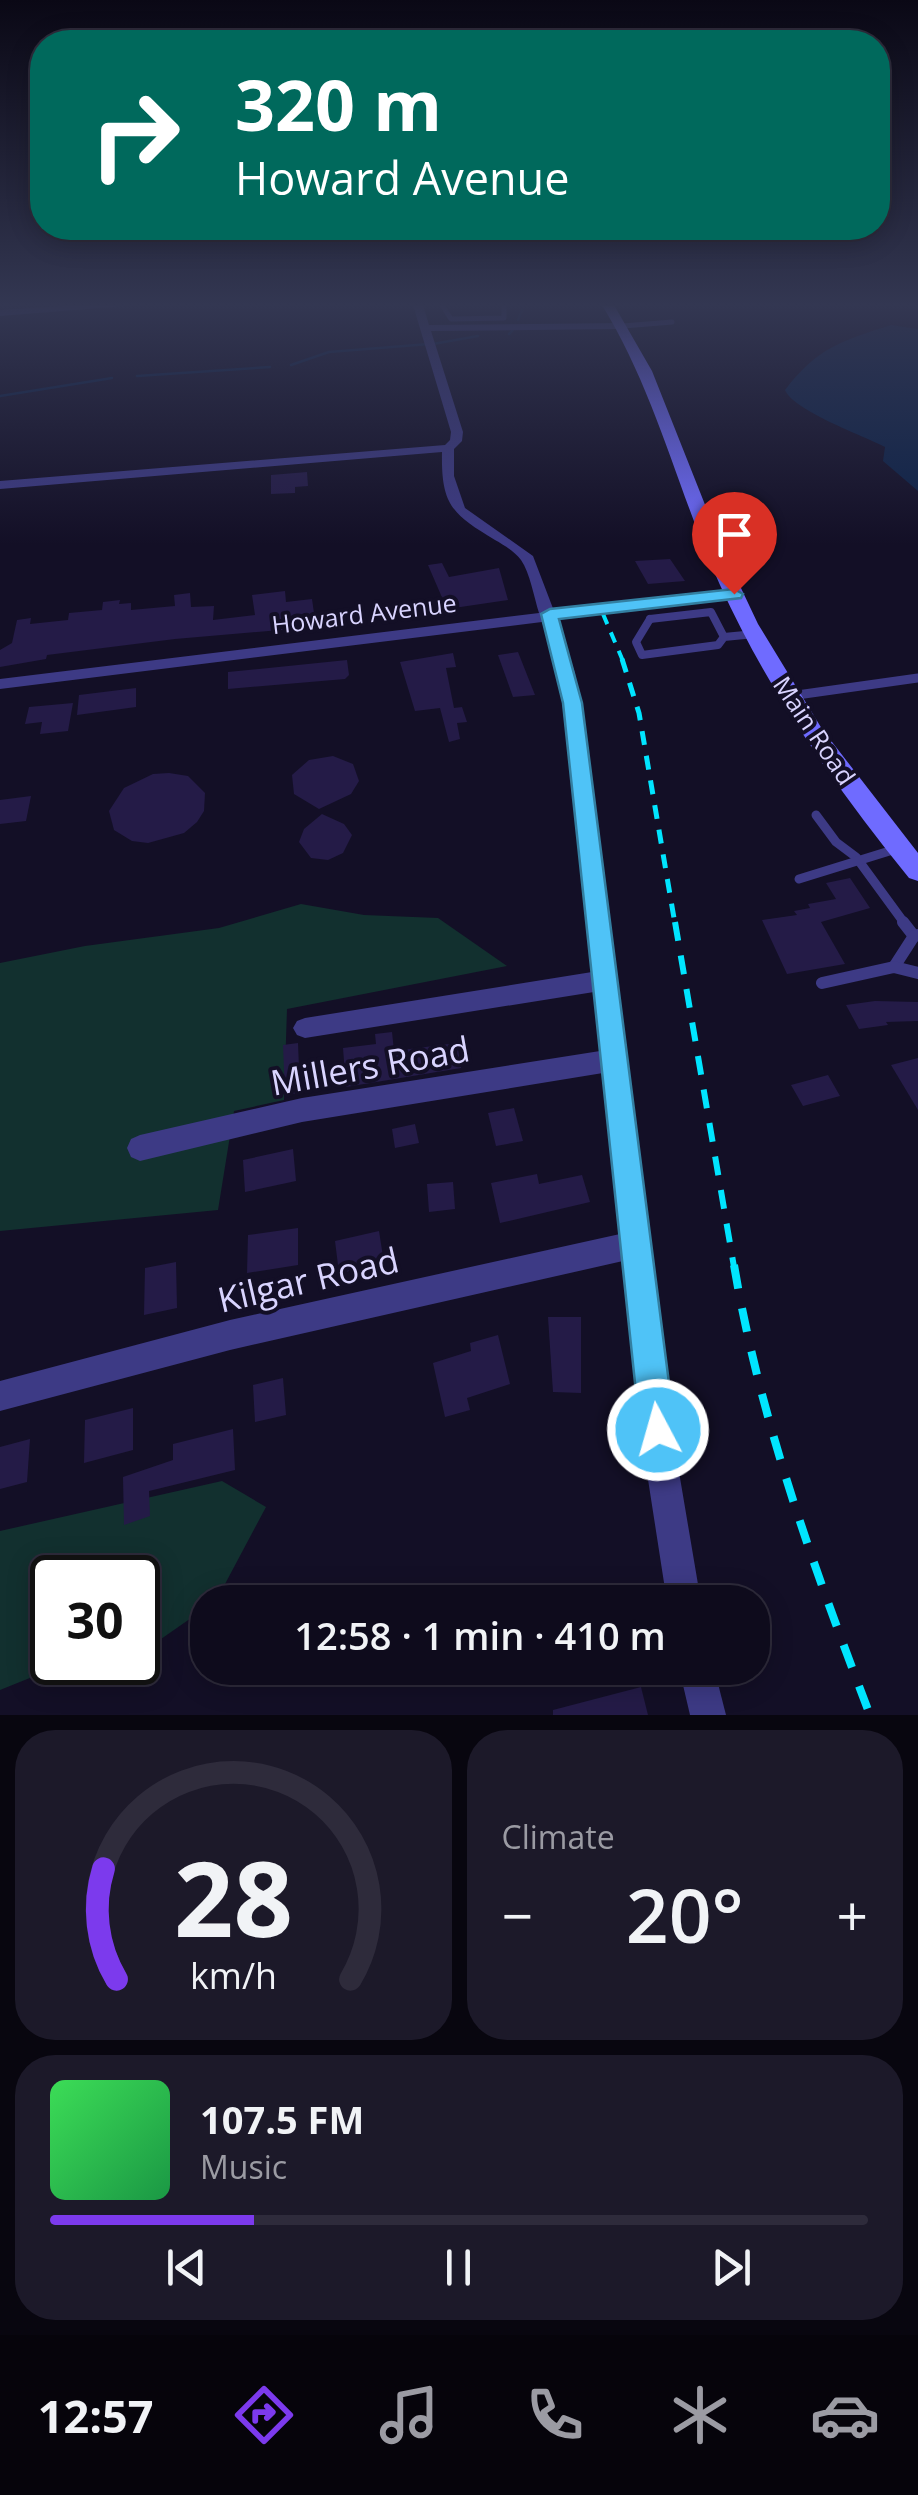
<!DOCTYPE html>
<meta charset="utf-8">
<style>
:root{--surface:#0e0b1c;--page:#1c1929;--text:#f1f3f6;--muted:#9b9ba3;--line:#2e2b3b;--accent:#7c3aed}
body{margin:0;font-family:"Open Sans",sans-serif;background:var(--page);color:var(--text);height:100vh;display:flex;flex-direction:column;font-size:38px;white-space:nowrap}
*{box-sizing:border-box;margin:0}
p{font-size:32px;color:var(--muted)}
.icon{flex:none;width:55px;height:55px;fill:none;stroke:currentColor;stroke-width:2;stroke-linecap:round;stroke-linejoin:round}
.map{position:relative;height:1715px;overflow:hidden}
.side{display:flex;flex-direction:column;gap:15px;padding:15px;background:#08060f;flex:1}
.side>*{flex:none}
.banner{position:absolute;left:30px;top:30px;width:860px;height:210px;border-radius:40px;box-shadow:0 5px 25px #0003,0 0 0 2px var(--line);background:#00695c;color:#fff;overflow:hidden}
.speed{position:absolute;left:30px;top:1555px;display:flex;gap:20px;font-size:50px;font-weight:700;text-align:center}
.speed>*{display:grid;place-content:center;width:130px;height:130px;border-radius:50%;background:var(--surface);box-shadow:0 5px 25px #0003,0 0 0 2px var(--line);line-height:1}
.speed .limit{border:5px solid #111;border-radius:15px;background:#fff;color:#111}
.pin{position:absolute;display:grid;place-items:center;width:85px;height:85px;color:#fff;margin:-102px -42px;border-radius:50% 50% 50% 0;rotate:-45deg;box-shadow:0 0 10px #0007}
.pin .icon{rotate:45deg}
.me{position:absolute;width:110px;margin:-55px;rotate:354deg;stroke-linejoin:round;filter:drop-shadow(0 0 8px #0008)}
.turn{display:flex;align-items:center;gap:35px;height:210px;padding:0 40px;font-size:45px}
.turn .icon{width:130px;height:130px;stroke-width:2.5}
.turn b{display:block;font-size:70px;line-height:85px}
.big{font-size:75px;font-weight:600;line-height:1.1}
.side .widget{flex:1;display:flex;flex-direction:column;justify-content:center;gap:15px;min-width:0;padding:0 35px;border-radius:40px;background:var(--page)}
.side .dial{align-items:center;gap:0}
.dial svg{height:260px;overflow:visible;fill:none;stroke:var(--line);stroke-width:7;stroke-linecap:round;text-anchor:middle}
.dial text{fill:var(--text);stroke:none}
.song{display:flex;align-items:center;gap:30px}
.cover{width:120px;height:120px;border-radius:15px;background:linear-gradient(135deg,hsl(130 70% 55%),hsl(140 70% 35%))}
.played{height:10px;border-radius:5px;background:linear-gradient(90deg,var(--accent) 25%,var(--line) 25%)}
.keys{display:flex;justify-content:space-around;direction:ltr}
.heat{display:flex;justify-content:space-between;align-items:center;font-size:55px;direction:ltr}
.side .tiles{flex:1;display:grid;gap:15px;grid-template-columns:1fr 1fr}
.widget:last-child{grid-column:span 2}
.trip{position:absolute;left:190px;top:1585px;width:580px;height:100px;border-radius:40px;background:var(--surface);box-shadow:0 5px 25px #0003,0 0 0 2px var(--line);font-weight:600;line-height:100px;text-align:center}
.tabs{display:flex;height:160px;justify-content:space-around;align-items:center;background:#06040b;color:var(--muted)}
.tabs .icon{width:70px;height:70px}
.tabs .on{color:var(--accent)}
.tabs b{font-size:45px;color:var(--text)}
.map>svg:first-child{display:block}
.green{fill:#12302f}
.water{fill:#0c2248}
.lines{fill:none;stroke-linecap:round;stroke-linejoin:round}
.stream{stroke:#0c2248;stroke-width:2.5}
.building{fill:#241b47}
.service-far3{stroke:#3d3a85;stroke-width:5}
.service-far2{stroke:#3d3a85;stroke-width:8}
.service-far1{stroke:#3d3a85;stroke-width:9}
.service{stroke:#3d3a85;stroke-width:12}
.minor{fill:#3d3a85;fill-rule:evenodd}
.secondary{fill:#6f6bff;fill-rule:evenodd}
.rail-far3{stroke:#00e5ff;stroke-width:4;stroke-dasharray:11 9;stroke-linecap:butt}
.rail-far2{stroke:#00e5ff;stroke-width:5;stroke-dasharray:14 11;stroke-linecap:butt}
.rail-far1{stroke:#00e5ff;stroke-width:6;stroke-dasharray:19 15;stroke-linecap:butt}
.rail{stroke:#00e5ff;stroke-width:8;stroke-dasharray:24 20;stroke-linecap:butt}
.route{fill:#4fc3f7;stroke:#337fa1;stroke-width:2.5}
.labels{text-anchor:middle;dominant-baseline:central;stroke-width:8;stroke-linejoin:round;paint-order:stroke}
.far-street-label{font-size:25px;fill:#d9d4ff;stroke:#130f26}
.near-street-label{font-size:35px;fill:#d9d4ff;stroke:#130f26}
</style>
<div class="map">
<svg width="918" height="1715" viewBox="0 0 918 1715">
<rect width="100%" height="100%" fill="#130f26"/>
<g class="green">
<path d="M301 904 364 915 438 918 507 966 287 1009 284 1100 234 1111 218 1210 0 1231V963L85 946 219 928Z"/>
<path d="M222 1481 266 1507 217 1599 208 1602 207 1607 138 1655V1578H52V1662L67 1663 0 1690V1531Z"/>
</g>
<path class="water" d="M891 325 918 329V491L883 461 885 447C862 435 794 411 785 390 818 347 842 341 891 325Z"/>
<g class="lines">
<g class="stream">
<path d="M518 320 524 305"/>
<path d="M509 334 513 330"/>
<path d="M433 344 478 336"/>
<path d="M291 365 329 352 429 344"/>
<path d="M137 376 270 367"/>
<path d="M0 396 112 378"/>
</g>
</g>
<g class="building">
<path d="M307 472 308 486 295 487V493L271 494V475Z"/>
<path d="M670 559 685 581 648 584 635 561Z"/>
<path d="M442 563 449 577 499 568 508 600 447 609 428 565Z"/>
<path d="M285 591 286 602 312 599 316 627 175 639 47 655 46 659 0 667V650L12 643 17 620 31 618 30 624 68 620 69 613 102 610 103 602 120 600 119 604 131 603V610L175 606 174 595 190 593 191 607 214 606 213 620 255 615 252 595Z"/>
<path d="M518 652 535 695 513 697 498 655Z"/>
<path d="M453 653 456 667 446 668 454 708 462 707 467 722 457 723 460 739 449 742 440 708 415 711 400 662Z"/>
<path d="M347 660 349 675 345 679 228 689V672Z"/>
<path d="M136 688V707L77 715 79 695Z"/>
<path d="M73 703 68 731 40 734 42 722 25 724 29 707Z"/>
<path d="M333 756 353 764 359 781 351 794 319 809 294 794 292 775 309 760Z"/>
<path d="M169 773 188 776 205 793 204 811 197 822 184 833 148 843 132 841 114 830 109 811 124 788 153 774Z"/>
<path d="M31 796 26 821 0 824V800Z"/>
<path d="M322 814 344 824 352 835 343 853 328 860 311 858 299 842 304 829Z"/>
<path d="M850 878 870 908 821 922 845 964 787 974 762 920 797 915 794 911 810 908 808 904 836 899 826 883Z"/>
<path d="M875 1001 918 1002V1021L886 1022 888 1025 859 1029 846 1005Z"/>
<path d="M392 1032 394 1051 457 1043 461 1068 346 1087 343 1048 376 1044 375 1034Z"/>
<path d="M298 1043 300 1093 285 1095 283 1045Z"/>
<path d="M918 1058V1110L891 1065Z"/>
<path d="M828 1075 840 1096 803 1106 791 1085Z"/>
<path d="M514 1108 523 1141 496 1146 488 1113Z"/>
<path d="M415 1124 419 1143 395 1148 392 1129Z"/>
<path d="M293 1149 296 1181 245 1192 243 1160Z"/>
<path d="M537 1174 539 1184 582 1175 590 1202 500 1223 491 1183Z"/>
<path d="M453 1182 455 1209 429 1212 427 1184Z"/>
<path d="M298 1228V1265L247 1273 248 1235Z"/>
<path d="M379 1231 384 1263 345 1272 343 1263 338 1265 335 1241Z"/>
<path d="M176 1262 177 1308 144 1315 145 1268Z"/>
<path d="M548 1317H581V1393L553 1392Z"/>
<path d="M498 1335 510 1384 467 1398 470 1410 445 1417 433 1363 471 1351 470 1343Z"/>
<path d="M283 1378 286 1415 255 1422 253 1385Z"/>
<path d="M133 1408V1450L84 1463 85 1420Z"/>
<path d="M233 1429 235 1470 149 1491 150 1516 124 1525 123 1477 173 1460V1444Z"/>
<path d="M30 1439 27 1482 0 1489V1447Z"/>
<path d="M641 1687 648 1715H553V1710Z"/>
</g>
<g class="lines">
<g class="service-far3">
<path d="M442 305 451 319 504 318V305"/>
<path d="M623 326 672 322"/>
</g>
<g class="service-far2">
<path d="M650 619 636 642 642 655 718 645 724 637 755 634"/>
<path d="M650 619 711 612 724 637"/>
</g>
<g class="service-far1">
<path d="M790 696 918 678"/>
<path d="M816 815 836 842 856 857 905 924"/>
<path d="M799 879 896 849"/>
</g>
<g class="service">
<path d="M903 922 914 936 918 935"/>
<path d="M894 967 914 936"/>
<path d="M822 983 894 967 918 973"/>
</g>
<g class="minor">
<path d="M80 305H137L0 316V310Z"/>
<path d="M413 305H423L429 325 623 323 628 326 623 329 431 331 463 432 462 441 454 449V476L465 508 533 556 554 611 734 590 741 594 734 598 557 620 575 673 677 1460 701 1602H667L645 1460 623 1261 230 1350 0 1411V1381L230 1320 620 1234 603 1073 302 1122 140 1161 131 1157 127 1148 131 1139 140 1135 302 1098 600 1051 594 992 305 1038 297 1035 293 1028 297 1021 305 1018 592 972 559 673 542 622 0 689V679L539 613C534 597 530 573 521 560 515 552 504 545 495 540 452 514 441 505 442 452L0 489V481L445 445 450 440 451 432Z"/>
<path d="M679 1668H714L726 1715H690Z"/>
</g>
<path class="secondary" d="M602 305H614L652 371 723 550 758 624 822 729 918 853V881L909 878C836 788 768 691 720 585 678 492 656 393 602 305Z"/>
<path class="rail-far3" d="M603 614 623 661"/>
<path class="rail-far2" d="M622 659 639 713 675 924"/>
<path class="rail-far1" d="M675 922 734 1267"/>
<path class="rail" d="M734 1265C760 1420 814 1568 870 1715"/>
</g>
<linearGradient id="sky" x2="0" y2="1"><stop stop-color="#0a0815"/><stop offset="0.56" stop-color="#333752"/><stop offset="1" stop-color="#333752" stop-opacity="0"/></linearGradient>
<rect width="918" height="545" fill="url(#sky)"/>
<path class="route" d="M734 589 743 594 741 598 559 619 582 703 675 1430 670 1442 658 1447 645 1442 640 1430 563 703 541 614 550 609Z"/>
<g class="labels">
<g class="far-street-label">
<text transform="translate(364 613) rotate(-7)">Howard Avenue</text>
<text transform="translate(815 730) rotate(56)">Main Road</text>
</g>
<g class="near-street-label">
<text transform="translate(370 1065) rotate(-10)">Millers Road</text>
<text transform="translate(308 1279) rotate(-13)">Kilgar Road</text>
</g>
</g>
</svg>
<div class="speed"><div class="limit">30</div></div>
<div class="pin" style="left:734px;top:594px;background:#d93025"><svg class="icon" aria-label="arrive" viewBox="0 0 24 24"><path d="M6 21V4h12l-3 4 3 4H6"/></svg></div>
<svg class="me" style="left:658px;top:1430px" viewBox="-20 -20 40 40"><circle r="17" fill="#4fc3f7" stroke="#fff" stroke-width="3"/><path d="M0-11L8 9 0 5-8 9z" fill="#fff"/></svg>
<div class="trip">12:58 · 1 min · 410 m</div>
<div class="banner">
<div class="turn"><svg class="icon" aria-label="right" viewBox="0 0 24 24"><path d="M7 20v-9h11M14 6l5 5-5 5"/></svg><div><b>320 m</b>Howard Avenue</div></div>
</div>
</div>
<section class="side">
<div class="tiles">
<div class="widget dial"><svg viewBox="0 0 100 80">
<path d="M14 69A42 42 0 1 1 86 69"/>
<path d="M14 69A42 42 0 0 1 10 35" stroke="#7c3aed"/>
<text x="50" y="56" font-size="32" font-weight="700">28</text>
<text x="50" y="72" font-size="11">km/h</text>
</svg></div>
<div class="widget"><p>Climate</p>
<div class="heat"><a>−</a><b class="big">20°</b><a>+</a></div>
</div>
<div class="widget">
<div class="song"><i class="cover"></i><div><b>107.5 FM</b><p>Music</p></div></div>
<div class="played"></div>
<div class="keys"><svg class="icon" aria-label="previous" viewBox="0 0 24 24"><path d="M18 5L8 12l10 7zM5 5v14"/></svg><svg class="icon" aria-label="pause" viewBox="0 0 24 24"><path d="M8 5v14M16 5v14"/></svg><svg class="icon" aria-label="next" viewBox="0 0 24 24"><path d="M6 5l10 7-10 7zM19 5v14"/></svg></div>
</div>
</div>
</section>
<nav class="tabs">
<b>12:57</b>
<svg class="icon on" aria-label="directions" viewBox="0 0 24 24"><path d="M12 3l9 9-9 9-9-9zM9 14v-3h6M13 9l2 2-2 2"/></svg>
<svg class="icon" aria-label="music" viewBox="0 0 24 24"><path d="M9 18V5l10-2v13"/><circle cx="6" cy="18" r="3"/><circle cx="16" cy="16" r="3"/></svg>
<svg class="icon" aria-label="phone" viewBox="0 0 24 24"><path d="M5 4h4l2 5-3 2q2 4 5 5l2-3 5 2v4C11 20 4 13 5 4z"/></svg>
<svg class="icon" aria-label="climate" viewBox="0 0 24 24"><path d="M12 3v18M4 7l16 10M4 17L20 7"/></svg>
<svg class="icon" aria-label="car" viewBox="0 0 24 24"><path d="M5 17H2v-5l4-1 3-4h7l3 4 3 1v5h-3M9 17h6M6 11h13"/><circle cx="7" cy="17" r="2"/><circle cx="17" cy="17" r="2"/></svg>
</nav>
